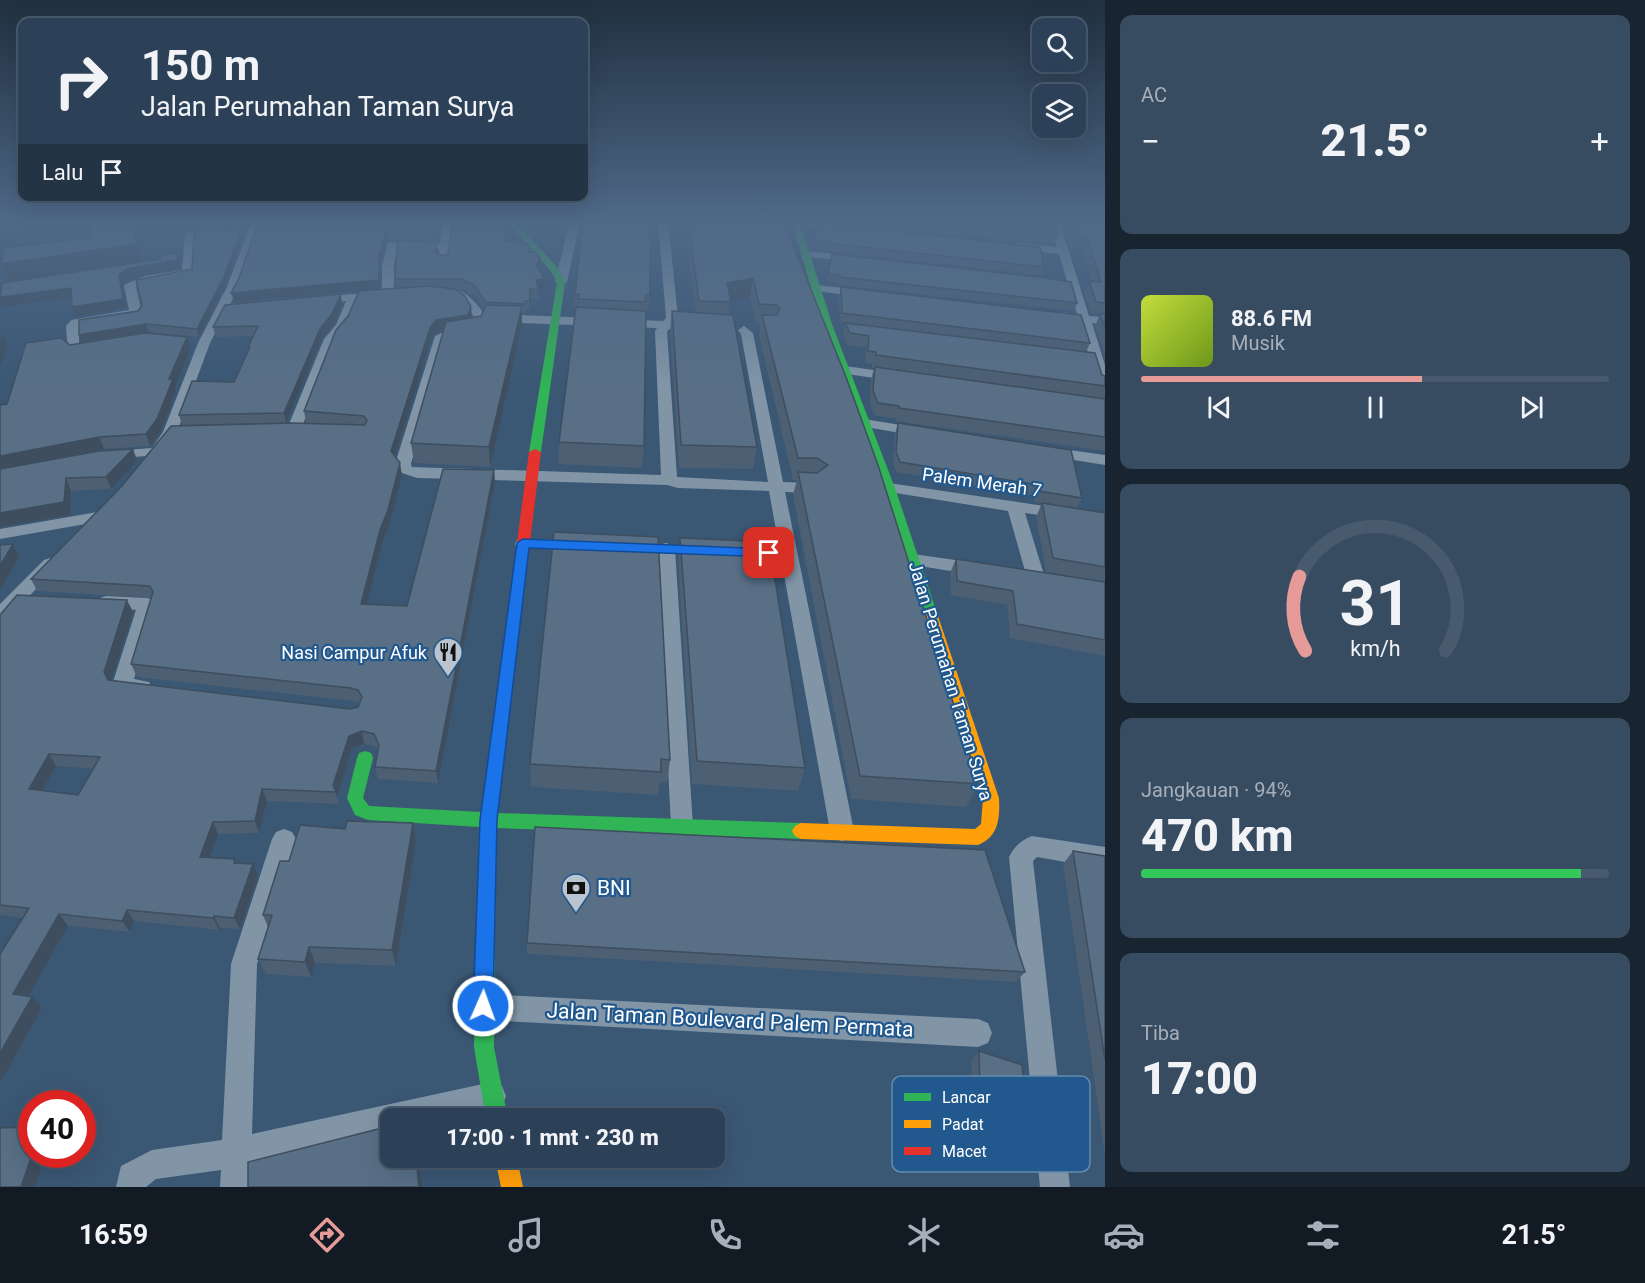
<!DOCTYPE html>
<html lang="id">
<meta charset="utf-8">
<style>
:root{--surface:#2c4157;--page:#384c61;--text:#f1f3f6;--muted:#a6afba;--line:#485a6d;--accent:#e69b98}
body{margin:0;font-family:Roboto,sans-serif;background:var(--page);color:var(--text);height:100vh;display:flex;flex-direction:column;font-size:22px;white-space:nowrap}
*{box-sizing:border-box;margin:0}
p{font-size:20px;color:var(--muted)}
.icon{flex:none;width:33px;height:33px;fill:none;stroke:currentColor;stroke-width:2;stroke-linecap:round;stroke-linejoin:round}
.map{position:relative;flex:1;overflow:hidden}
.panel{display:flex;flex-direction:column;gap:15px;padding:15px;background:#182430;width:540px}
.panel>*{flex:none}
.guide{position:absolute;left:18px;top:18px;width:570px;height:183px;border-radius:12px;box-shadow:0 6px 24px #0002,0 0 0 2px var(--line);background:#2c4157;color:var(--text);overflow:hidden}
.fabs{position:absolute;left:1032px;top:18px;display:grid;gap:12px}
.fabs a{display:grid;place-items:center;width:54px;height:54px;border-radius:12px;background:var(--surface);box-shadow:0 6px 24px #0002,0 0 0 2px var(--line);font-size:30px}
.speed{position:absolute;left:18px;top:1090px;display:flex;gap:12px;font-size:30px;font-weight:700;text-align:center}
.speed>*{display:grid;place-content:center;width:78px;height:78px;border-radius:50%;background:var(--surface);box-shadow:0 6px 24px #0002,0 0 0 2px var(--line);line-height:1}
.speed .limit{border:9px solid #d22;background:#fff;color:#111}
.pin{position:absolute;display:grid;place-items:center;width:51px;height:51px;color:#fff;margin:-26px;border-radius:12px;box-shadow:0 3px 9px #0006}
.me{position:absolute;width:66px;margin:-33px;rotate:2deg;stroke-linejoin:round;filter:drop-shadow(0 0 4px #0008)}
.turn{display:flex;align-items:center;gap:21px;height:126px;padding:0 24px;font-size:27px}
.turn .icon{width:78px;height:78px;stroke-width:2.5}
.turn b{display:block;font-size:42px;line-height:51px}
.then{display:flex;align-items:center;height:57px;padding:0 24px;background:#0003;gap:12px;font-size:22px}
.big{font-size:45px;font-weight:800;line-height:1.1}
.panel .card{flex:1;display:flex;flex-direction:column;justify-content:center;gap:9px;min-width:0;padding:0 21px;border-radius:12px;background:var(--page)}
.panel .dial{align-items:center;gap:0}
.dial svg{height:156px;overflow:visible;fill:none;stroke:var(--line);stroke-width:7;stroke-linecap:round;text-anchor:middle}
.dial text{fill:var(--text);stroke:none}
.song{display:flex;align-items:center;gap:18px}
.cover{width:72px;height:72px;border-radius:9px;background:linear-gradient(135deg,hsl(70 70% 55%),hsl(80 70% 35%))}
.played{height:6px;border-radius:3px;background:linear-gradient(90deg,var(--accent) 60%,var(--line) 60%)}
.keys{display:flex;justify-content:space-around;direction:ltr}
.heat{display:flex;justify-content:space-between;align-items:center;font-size:33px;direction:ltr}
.charge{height:9px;border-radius:4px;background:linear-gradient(90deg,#34c759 94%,var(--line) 0)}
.trip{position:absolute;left:380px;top:1108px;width:345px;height:60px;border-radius:12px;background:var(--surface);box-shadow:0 6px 24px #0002,0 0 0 2px var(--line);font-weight:800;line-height:60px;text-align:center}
.tab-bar{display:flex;height:96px;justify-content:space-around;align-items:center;background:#121a23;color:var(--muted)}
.tab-bar .icon{width:42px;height:42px}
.tab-bar .active{color:var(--accent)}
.tab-bar b{font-size:27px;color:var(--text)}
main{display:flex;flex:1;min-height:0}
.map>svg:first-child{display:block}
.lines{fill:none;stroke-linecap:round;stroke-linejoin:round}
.street{fill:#8195a7;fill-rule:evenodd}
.fast{fill:#30b455;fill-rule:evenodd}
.slow{fill:#ff9f0a;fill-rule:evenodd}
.jam{fill:#e5322d;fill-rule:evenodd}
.wall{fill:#4c5f73;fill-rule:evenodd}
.shaded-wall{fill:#3e4e5e}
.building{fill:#586f86;stroke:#3e4e5e;stroke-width:1.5;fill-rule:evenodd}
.route{fill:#1a73e8;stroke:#114b97;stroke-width:1.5}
.labels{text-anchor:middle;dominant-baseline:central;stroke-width:4.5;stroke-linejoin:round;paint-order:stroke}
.street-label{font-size:18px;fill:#fff;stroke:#21588d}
.poi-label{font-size:18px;fill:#fff;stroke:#21588d;text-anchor:end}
.near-poi-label{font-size:21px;fill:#fff;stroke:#21588d;text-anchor:start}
.near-street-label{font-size:21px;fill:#fff;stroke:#21588d}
.key{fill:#21588d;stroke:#648aaf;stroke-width:1.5}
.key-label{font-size:16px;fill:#fff}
</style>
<main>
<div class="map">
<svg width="1105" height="1187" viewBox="0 0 1105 1187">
<rect width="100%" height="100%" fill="#3a5774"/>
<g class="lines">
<g class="street">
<path d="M252 220H262L239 287 210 343 177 432 161 455 106 459 103 456 106 453 111 451 152 448 163 432 198 343 227 287Z"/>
<path d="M442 220H452L448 259H440L439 249 397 247 394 266V294L388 298 359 300 348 326 336 340 301 429 299 432H289L287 429 324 339 336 325 346 301 317 304 313 303V297L382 292V266L388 242 440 243Z"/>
<path d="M505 220H606L611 223 606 226H579L567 282 561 285 555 282 569 225 509 224 505 223Z"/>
<path d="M658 220H668L678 318 676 322H694L700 326 694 330 670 329 667 331 677 477 768 482 741 334 738 330 744 326 753 333 783 482 812 483 820 488 812 493 785 492 854 831 850 838 842 841 834 838 830 831 769 491 678 488 667 485 417 478 402 473 395 464 435 336 446 331 471 328 474 317C462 298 459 299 439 295L437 293C456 278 477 302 486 317L481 333 468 337 446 339 411 464 412 467 661 475 655 331 657 328 497 322 491 318 497 314 663 321 666 318Z"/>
<path d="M797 220 840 224 845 227 840 230 793 225 792 223Z"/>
<path d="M1049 220H1059L1089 316 1105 317V325L1092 323 1105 365V391L1098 387 1079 322 1059 320 1053 316 1059 312 1077 314 1059 254 1017 249 1012 246 1017 243 1057 247Z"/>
<path d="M218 229 223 232 222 234 194 238 192 275 148 282 136 287 142 313 140 316 79 326V345L91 344 97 348 91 352H68L66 326 71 320 129 310 124 286 126 284 145 276 182 270 185 233Z"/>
<path d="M805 251 854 256 859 259 854 262 801 256V252Z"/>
<path d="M815 285 865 290 871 294 865 298 811 290V286Z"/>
<path d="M845 366 895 373 902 377 895 381 840 373 838 370 840 367Z"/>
<path d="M864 419 919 428 926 432 919 436 859 426 857 423Z"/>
<path d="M1047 447 1105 455V465L1042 455 1039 452 1042 449Z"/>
<path d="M889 483 1105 515V525L1025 513 1045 578 1042 582H1030L1027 578 1008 511 883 491 881 488 883 485Z"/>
<path d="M97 512 105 517 103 521 0 539V529Z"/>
<path d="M523 539 575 540 581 541 583 545 581 549 575 550 517 548 515 544 517 540Z"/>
<path d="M666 543 672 545 675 549 693 826 690 833 682 836 674 833 671 826 657 549 660 545Z"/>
<path d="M913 554 976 563 982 565 985 569 982 573 976 575 907 564 904 560 907 556Z"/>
<path d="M50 558 56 560 59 564 56 568C47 577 7 621 0 623V604L44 560Z"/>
<path d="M106 596 147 598 153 600 156 604 134 679 149 682 152 687 149 692C138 696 126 694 115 690L112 685 136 610 100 606 97 602 100 598Z"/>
<path d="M284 829 292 832 296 839 257 964 252 1134 492 1082 502 1086 506 1096 502 1106 453 1119H390V1133L251 1164 250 1187H220L221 1170 156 1179 146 1187H116L121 1166 152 1150 222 1140 231 964 272 839 276 832Z"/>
<path d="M1032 836 1105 847V869L1037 857 1033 861 1070 1187H1040L1009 857C1014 847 1021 840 1032 836Z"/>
<path d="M483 994 978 1019 988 1023 992 1033 988 1043 978 1047 483 1020 474 1016 470 1007 474 998Z"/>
</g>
<g class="fast">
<path d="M505 220H513L558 268 565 282 541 452 535 455 529 452 557 282 551 271Z"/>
<path d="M791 220H799L833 327 895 488 938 616 936 619H926L924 616 883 488 823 327Z"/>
<path d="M365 751 371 753 373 758 363 798 369 806 481 812 487 765 489 760 495 758 501 760 503 765 497 813 801 823 807 826 810 831 807 836 801 839 496 828 494 1047 508 1119H486L474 1047 479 827 368 820 355 815 347 798 357 758 359 753Z"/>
</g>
<g class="slow">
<path d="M931 611 938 616 999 798C1000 817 999 837 978 845L801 839 795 836 792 831 795 826 801 823 975 829 981 824 983 798 924 616Z"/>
<path d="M495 1158H517L523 1187H501Z"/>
</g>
<path class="jam" d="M535 449 541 452 503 765 501 770 495 772 489 770 487 765 529 452Z"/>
</g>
<g class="wall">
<path d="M259 220H440L437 241 387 240 380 265V289L234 302 239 278Z"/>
<path d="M684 220H783L979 784 966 807 851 799 793 495 797 480H793L759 335 760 324H756L750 297 730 301 729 315 757 447 753 469 679 468 670 331 672 311 696 313Z"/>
<path d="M815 220H1054L1058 233 1054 244Z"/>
<path d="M1063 220H1105V357L1095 326 1100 314H1091L1084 293 1089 281H1092L1082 248 1070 247 1062 222Z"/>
<path d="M817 223 1044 267 1041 275 832 252V250L813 248Z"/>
<path d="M242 229 244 236 225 286 199 337 149 332 82 342 138 311Z"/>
<path d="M505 241 540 258V267L539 270 545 288 538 289 539 300 530 298V310H525V314L522 313V325L490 467 414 463 411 443 444 330 437 331 431 339 395 456 402 475 390 523 382 543 367 604 407 606 494 470 495 482 438 783 378 779 375 767 378 750 377 747 364 744 352 748 337 797 339 804 267 801 259 833 218 834 210 858 236 863 253 864 258 876 240 929 220 928 219 930 134 921 130 932 68 926 27 997 42 1008 0 1083V954L22 918 0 915V615L133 612 111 680 350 709 358 707 360 703 354 701 137 677 131 664 151 598 37 591 31 579 321 424 306 423 304 411 408 288H396L395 279 437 253 443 256ZM451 289H462L475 295 484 309 481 316 471 318ZM56 766 93 769 78 795 43 791Z"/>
<path d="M832 254 1077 303 1074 311 838 285V283L826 282Z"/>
<path d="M841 287 1090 343 1086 352 1102 375 1105 376V451L895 421 896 419 874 415 870 404 871 380 874 368H872V364L865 363 866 348 847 345 843 335 845 323 856 324 840 322 839 296Z"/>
<path d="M575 294 650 295 648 312H646L644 446 642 468 558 464 559 442 576 311H574Z"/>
<path d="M342 304 334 324 322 338 286 423 182 425 179 415 234 382 248 351V347L253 336 216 337 213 327Z"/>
<path d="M145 333 187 337 191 348 175 386 176 391 161 431 150 446 104 449 25 465 99 451 133 449 137 461 111 489 71 491 70 515 0 527V405L7 404 26 343 61 338 70 345Z"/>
<path d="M898 423 1082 498 1077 508 1105 513V582L1046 572 1036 517 1042 503 1034 502 1033 496 896 472 893 463 895 434Z"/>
<path d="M658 537 670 760 667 783 660 782 658 795 531 787 530 764Z"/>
<path d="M680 538 805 768 798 791 692 784 678 561Z"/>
<path d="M956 559 1105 582V656L1010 638 1007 605 951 595 950 573Z"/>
<path d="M413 823 416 840 396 966 315 963 311 977 266 974 258 959 268 927 263 915 289 861 345 829Z"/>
<path d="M1073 851 1105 856V1155L1063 864Z"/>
<path d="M527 943 1025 972 1016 982 527 954Z"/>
<path d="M979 1051 1025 1101 1016 1110 972 1096 971 1061Z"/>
</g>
<g class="shaded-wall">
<path d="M0 220H59L0 227Z"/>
<path d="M206 220H251L248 224 196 230 194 221Z"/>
<path d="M438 220H440L437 241 436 232Z"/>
<path d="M242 229 244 236 225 286 199 337 197 329Z"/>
<path d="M386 231 387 240 380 265V289L234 302 231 293 379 256Z"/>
<path d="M137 244 142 261 8 281 1 264Z"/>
<path d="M178 253 180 262V269L130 278 122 284 126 308 75 317 72 307 127 269 177 260Z"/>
<path d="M540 258V267L536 276V266Z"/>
<path d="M753 278 750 297 724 302 727 283Z"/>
<path d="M545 279V288L536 290V280Z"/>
<path d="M71 288 75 297 3 307 0 300V297Z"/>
<path d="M341 294 342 304 334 324 322 338 286 423 284 413 320 329Z"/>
<path d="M471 306 472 317 469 326 437 331 431 339 393 463 391 451 430 328 436 320Z"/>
<path d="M522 306V325L490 467 489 447Z"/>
<path d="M146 324 149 332 82 342 79 335Z"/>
<path d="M2 335 7 346 0 365V341Z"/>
<path d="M187 337 191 348 175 386 176 391 161 431 150 446 146 434Z"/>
<path d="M99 437 104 449 0 470V456Z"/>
<path d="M133 449 137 461 111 489 106 477Z"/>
<path d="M400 463 402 475 390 523 382 543 364 617 361 604 380 530Z"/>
<path d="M494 470 495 482 438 783 436 771Z"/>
<path d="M66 478 71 491 70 515 0 527V513Z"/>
<path d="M13 544 19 557 0 590V566Z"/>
<path d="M127 600 133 612 110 684 104 672Z"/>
<path d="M362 731 364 744 352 748 337 797 333 785 349 736Z"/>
<path d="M49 754 56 766 37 801 29 789Z"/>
<path d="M262 789 267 801 259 833 255 821Z"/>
<path d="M213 822 218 834 206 869 200 857Z"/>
<path d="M413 823 416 840 396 966 392 950Z"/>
<path d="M253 864 258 876 240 929 234 918Z"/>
<path d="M127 910 134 921 130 932 122 921Z"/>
<path d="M59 914 68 926 23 1005 13 994Z"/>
<path d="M214 916 220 928 219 930 213 918Z"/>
<path d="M309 947 315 963 311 977 305 962Z"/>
<path d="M32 997 42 1008 0 1083V1053Z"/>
<path d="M32 1155H45L35 1187H21Z"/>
<path d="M416 1158H419L422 1187H419Z"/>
</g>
<g class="building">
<path d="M87 220H129L137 244 1 264 4 248 92 237Z"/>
<path d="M259 220H438L436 232 386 231 379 256V280L231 293 239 278Z"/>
<path d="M453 220H505V241L528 244 529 252H535L540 258 536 266 545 279 536 280 539 290 530 289V301H525L524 304 485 302 474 285 461 279H395L398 240 436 242V253L443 256 448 254Z"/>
<path d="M583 220H650V295H646L645 302 578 299 579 294H575Z"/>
<path d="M688 220H783L846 377 878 465 979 784 860 776 798 472 817 473 828 465 817 458H798L762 315H777L780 309 777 305 759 304 753 278 727 283 731 302 699 301Z"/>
<path d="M922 220H1054L1058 233Z"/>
<path d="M1069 220H1105V303L1096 302 1089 281 1101 282 1087 237 1074 236Z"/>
<path d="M817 223 1040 247 1044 267 833 244 834 243 815 241Z"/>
<path d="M242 229 223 279 197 329 146 324 79 335V320L138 311 142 305 136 280 192 269 194 233Z"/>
<path d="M178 253 177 260 127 269 119 275 123 299 72 307 71 288 0 297 2 283 160 259 162 255Z"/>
<path d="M832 254 1047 278 1071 282 1077 303 840 277V275L828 274Z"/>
<path d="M429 286 455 289 464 295 471 306 468 315 436 320 430 328 391 451 400 463 388 510 380 530 361 604 407 606 443 469 494 470 436 771 375 767 379 745 374 734 362 731 349 736 333 785 336 792 262 789 255 821 213 822 200 857 235 859 234 863 253 864 234 918 214 916 213 918 127 910 122 921 59 914 13 994 32 997 0 1053V954L29 908 0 905V615L17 595 127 600 104 672 108 680 350 709 358 707 362 697 358 690 351 688 131 664 153 592 150 586 31 579 121 487 171 426 291 423 365 425 367 420 364 416 304 411 336 330 348 316 359 291ZM49 754 100 757 78 795 29 789Z"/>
<path d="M841 287 1081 315 1090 343 842 313Z"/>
<path d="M341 294 332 314 320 329 284 413 179 415 192 381 234 382 250 347H248L258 326 213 327 225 305Z"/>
<path d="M486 305 522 306 489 447 411 443 446 322 481 316Z"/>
<path d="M576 307 646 311 644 446 559 442Z"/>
<path d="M672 311 733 315 757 447 681 445Z"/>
<path d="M1100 314H1105V328Z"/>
<path d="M845 323 1095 353 1102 375 1105 376V386L876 355V352L868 351 869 336 850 333Z"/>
<path d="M145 333 187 337 169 379H173L157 419 146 434 99 437 0 456V405L7 404 26 343 61 338 70 345Z"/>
<path d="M875 367 1105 399V437L899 408V406L878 403 873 391Z"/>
<path d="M898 423 1071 450 1082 498 1039 491 1038 485 900 462 896 452Z"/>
<path d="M133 449 106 477 66 478 64 502 0 513V469L99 451Z"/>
<path d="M1042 503 1105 513V567L1053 558Z"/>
<path d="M554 532 658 537 670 760 661 759V772L530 764Z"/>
<path d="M680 538 769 542 805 768 697 761Z"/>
<path d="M13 544 0 566V545Z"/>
<path d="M956 559 1105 582V640L1017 624 1013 591 957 581Z"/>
<path d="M347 821 413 823 392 950 309 947 305 962 258 959 272 915H263L280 861H289L300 825 345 829Z"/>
<path d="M535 827 985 850 1025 972 527 943Z"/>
<path d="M1073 851 1105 856V1060Z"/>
<path d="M979 1051 1022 1065 1025 1101 980 1087Z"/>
<path d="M390 1126V1158H416L419 1187H248V1162Z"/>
<path d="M32 1127V1155L21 1187H0V1128Z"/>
</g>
<linearGradient id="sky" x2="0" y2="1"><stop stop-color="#203040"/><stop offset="0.57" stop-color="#4f6988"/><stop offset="1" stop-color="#4f6988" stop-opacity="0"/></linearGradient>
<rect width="1105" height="386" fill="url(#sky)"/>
<path class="route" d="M523 539 769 549 776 553 769 557 529 548 497 820 493 1006 490 1014 483 1017 476 1014 473 1006 480 820 517 543Z"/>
<defs>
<g id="restaurant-pin" transform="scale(1.5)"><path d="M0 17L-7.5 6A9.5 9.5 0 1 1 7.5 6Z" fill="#bac4ce" stroke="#21588d"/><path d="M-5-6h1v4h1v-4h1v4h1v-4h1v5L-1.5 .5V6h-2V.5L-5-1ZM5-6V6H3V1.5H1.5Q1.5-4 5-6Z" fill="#111"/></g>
<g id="bank-pin" transform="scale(1.5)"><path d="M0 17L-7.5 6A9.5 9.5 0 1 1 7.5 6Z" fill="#bac4ce" stroke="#21588d"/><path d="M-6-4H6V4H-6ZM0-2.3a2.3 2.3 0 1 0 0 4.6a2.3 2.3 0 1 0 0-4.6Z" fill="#111"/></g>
</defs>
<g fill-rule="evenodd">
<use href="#restaurant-pin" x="448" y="652"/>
<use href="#bank-pin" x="576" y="888"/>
</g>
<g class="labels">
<g class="street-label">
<text transform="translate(982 482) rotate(8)">Palem Merah 7</text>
<text transform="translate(951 681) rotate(73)">Jalan Perumahan Taman Surya</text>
</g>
<g class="poi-label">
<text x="427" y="652">Nasi Campur Afuk</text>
</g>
<g class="near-poi-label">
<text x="597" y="888">BNI</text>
</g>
<g class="near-street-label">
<text transform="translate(730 1020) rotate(3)">Jalan Taman Boulevard Palem Permata</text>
</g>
</g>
<rect x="892" y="1076" width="198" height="96" rx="9" class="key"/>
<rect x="904" y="1093" width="27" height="8" fill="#30b455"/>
<rect x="904" y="1120" width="27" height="8" fill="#ff9f0a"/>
<rect x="904" y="1147" width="27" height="8" fill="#e5322d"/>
<g class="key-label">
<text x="942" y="1103">Lancar</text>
<text x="942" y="1130">Padat</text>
<text x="942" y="1157">Macet</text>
</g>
</svg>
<div class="fabs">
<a><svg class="icon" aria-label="search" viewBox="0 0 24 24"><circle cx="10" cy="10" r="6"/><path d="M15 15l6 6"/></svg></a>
<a><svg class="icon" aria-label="layers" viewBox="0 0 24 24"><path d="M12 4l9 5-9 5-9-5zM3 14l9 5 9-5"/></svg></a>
</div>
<div class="speed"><div class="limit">40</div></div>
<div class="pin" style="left:769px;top:553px;background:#d93025"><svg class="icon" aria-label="arrive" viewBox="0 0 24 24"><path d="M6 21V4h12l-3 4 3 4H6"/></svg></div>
<svg class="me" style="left:483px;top:1006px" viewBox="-20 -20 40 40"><circle r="17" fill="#1a73e8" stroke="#fff" stroke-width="3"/><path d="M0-11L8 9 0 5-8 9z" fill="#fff"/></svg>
<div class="trip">17:00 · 1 mnt · 230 m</div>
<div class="guide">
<div class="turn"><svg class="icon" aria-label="right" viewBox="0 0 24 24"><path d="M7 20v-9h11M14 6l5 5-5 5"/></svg><div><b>150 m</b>Jalan Perumahan Taman Surya</div></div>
<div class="then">Lalu<svg class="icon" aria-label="arrive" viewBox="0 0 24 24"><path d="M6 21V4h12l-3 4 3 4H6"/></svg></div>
</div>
</div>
<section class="panel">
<div class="card"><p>AC</p>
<div class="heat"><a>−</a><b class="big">21.5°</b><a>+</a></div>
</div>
<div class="card">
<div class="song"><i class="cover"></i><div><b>88.6 FM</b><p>Musik</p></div></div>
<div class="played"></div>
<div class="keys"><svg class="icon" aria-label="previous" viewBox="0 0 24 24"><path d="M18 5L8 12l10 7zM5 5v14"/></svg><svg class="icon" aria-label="pause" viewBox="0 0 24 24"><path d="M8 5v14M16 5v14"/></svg><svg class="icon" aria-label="next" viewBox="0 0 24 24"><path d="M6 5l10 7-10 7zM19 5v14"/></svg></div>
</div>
<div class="card dial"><svg viewBox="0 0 100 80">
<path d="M14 69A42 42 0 1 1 86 69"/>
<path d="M14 69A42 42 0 0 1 11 31" stroke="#e69b98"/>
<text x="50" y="56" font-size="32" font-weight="700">31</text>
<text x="50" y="72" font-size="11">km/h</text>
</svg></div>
<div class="card"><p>Jangkauan · 94%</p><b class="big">470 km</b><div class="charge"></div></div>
<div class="card"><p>Tiba</p><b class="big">17:00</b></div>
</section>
</main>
<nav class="tab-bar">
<b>16:59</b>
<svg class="icon active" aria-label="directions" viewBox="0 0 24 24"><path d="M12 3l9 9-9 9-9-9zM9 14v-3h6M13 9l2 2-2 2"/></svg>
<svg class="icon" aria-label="music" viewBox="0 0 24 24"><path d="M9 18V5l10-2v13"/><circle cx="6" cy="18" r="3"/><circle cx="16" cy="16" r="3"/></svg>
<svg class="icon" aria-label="phone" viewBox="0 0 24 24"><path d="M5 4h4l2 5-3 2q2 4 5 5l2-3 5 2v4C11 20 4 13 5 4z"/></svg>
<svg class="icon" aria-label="climate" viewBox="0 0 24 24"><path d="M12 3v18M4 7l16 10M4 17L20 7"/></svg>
<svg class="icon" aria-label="car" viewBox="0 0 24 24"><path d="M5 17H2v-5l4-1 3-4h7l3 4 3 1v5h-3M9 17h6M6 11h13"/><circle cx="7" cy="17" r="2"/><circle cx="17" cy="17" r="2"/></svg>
<svg class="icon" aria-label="filters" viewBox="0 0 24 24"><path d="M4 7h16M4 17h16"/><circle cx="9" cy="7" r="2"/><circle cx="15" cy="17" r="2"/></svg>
<b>21.5°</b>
</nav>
